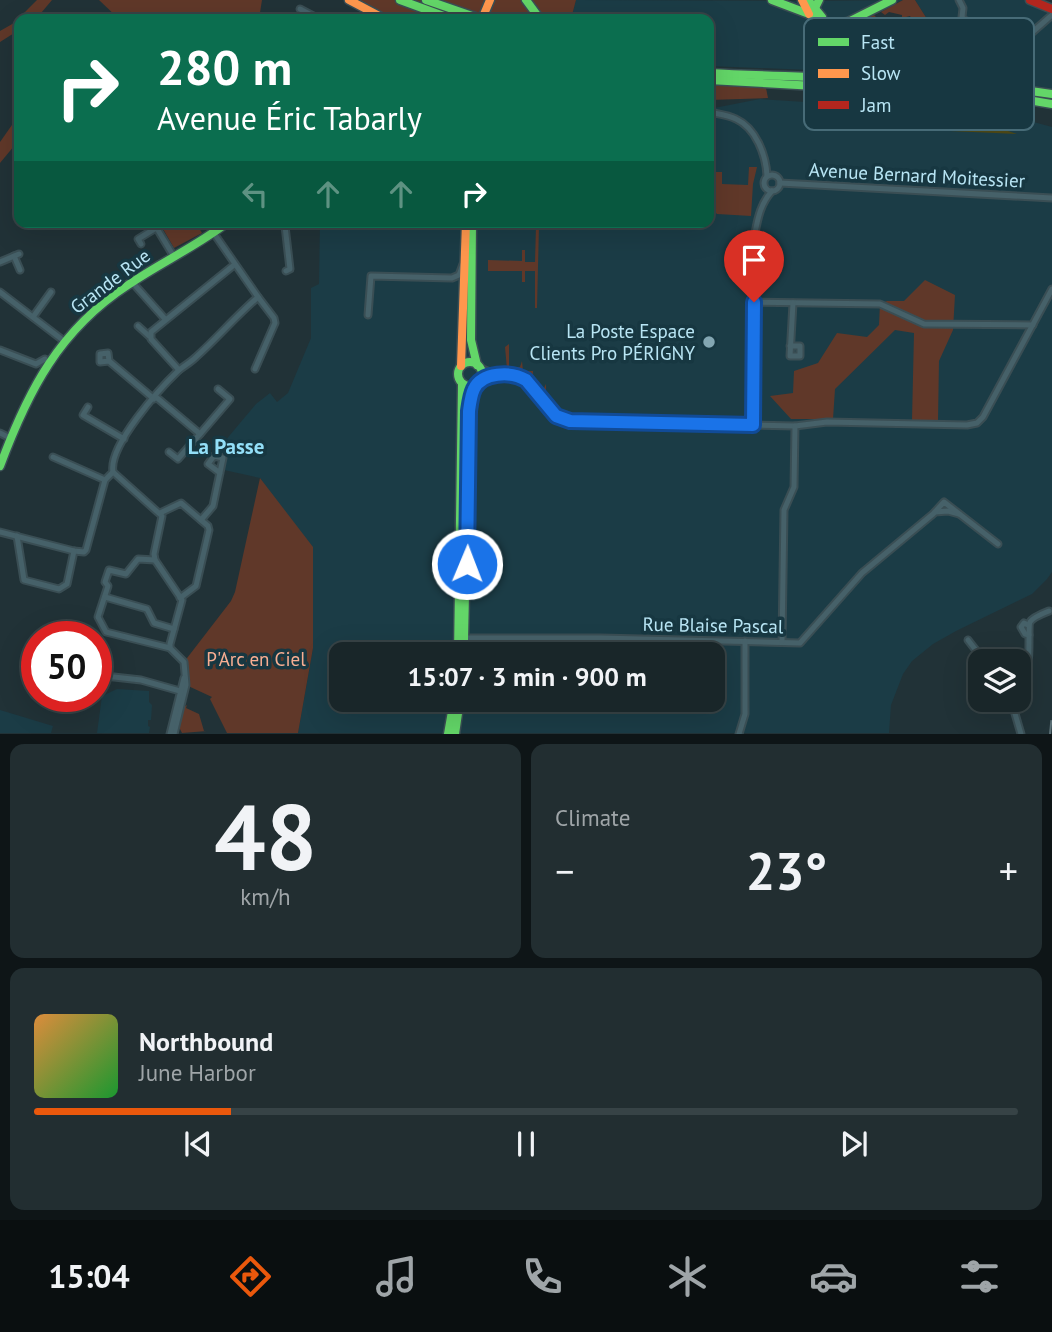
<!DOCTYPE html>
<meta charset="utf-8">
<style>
:root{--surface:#192629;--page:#222e31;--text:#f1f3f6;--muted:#9fa5a8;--line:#374346;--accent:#ea580c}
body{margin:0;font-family:"PT Sans",sans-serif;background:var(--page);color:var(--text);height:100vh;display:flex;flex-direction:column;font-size:26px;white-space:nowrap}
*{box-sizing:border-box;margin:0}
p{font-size:23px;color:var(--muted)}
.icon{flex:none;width:38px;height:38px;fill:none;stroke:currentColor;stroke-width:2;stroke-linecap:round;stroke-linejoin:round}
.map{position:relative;height:734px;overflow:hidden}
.details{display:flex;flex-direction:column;gap:10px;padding:10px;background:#0e1517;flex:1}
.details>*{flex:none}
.hud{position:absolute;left:14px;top:14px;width:700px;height:214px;border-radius:14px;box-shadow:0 7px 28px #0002,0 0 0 2px var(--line);background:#0b6e4f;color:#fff;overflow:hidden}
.fabs{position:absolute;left:968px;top:649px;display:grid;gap:14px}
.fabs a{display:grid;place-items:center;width:63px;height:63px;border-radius:14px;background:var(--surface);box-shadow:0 7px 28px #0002,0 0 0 2px var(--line);font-size:35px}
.speed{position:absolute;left:21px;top:621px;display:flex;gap:14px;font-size:35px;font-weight:700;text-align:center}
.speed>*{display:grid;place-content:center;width:91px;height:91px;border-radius:50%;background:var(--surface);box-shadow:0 7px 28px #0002,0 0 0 2px var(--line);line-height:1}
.speed .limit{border:10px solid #d22;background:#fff;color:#111}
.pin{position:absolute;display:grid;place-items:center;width:60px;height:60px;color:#fff;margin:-72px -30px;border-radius:50% 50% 50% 0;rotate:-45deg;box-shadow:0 0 7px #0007}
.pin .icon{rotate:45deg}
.me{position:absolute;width:77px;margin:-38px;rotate:1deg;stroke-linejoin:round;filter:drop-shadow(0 0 5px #0008)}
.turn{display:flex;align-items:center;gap:24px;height:147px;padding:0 28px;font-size:32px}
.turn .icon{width:91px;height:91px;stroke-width:2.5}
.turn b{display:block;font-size:49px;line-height:60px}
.lanes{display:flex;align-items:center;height:66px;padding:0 28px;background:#0003;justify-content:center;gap:35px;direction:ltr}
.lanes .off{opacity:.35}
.big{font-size:52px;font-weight:800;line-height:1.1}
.details .tile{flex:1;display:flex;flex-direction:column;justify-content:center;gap:10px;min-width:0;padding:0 24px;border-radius:14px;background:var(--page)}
.details .dial{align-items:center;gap:0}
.dial b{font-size:91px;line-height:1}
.song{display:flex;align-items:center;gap:21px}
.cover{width:84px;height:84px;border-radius:10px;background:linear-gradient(135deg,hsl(30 70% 55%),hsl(130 70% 35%))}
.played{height:7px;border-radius:4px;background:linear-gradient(90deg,var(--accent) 20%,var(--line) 20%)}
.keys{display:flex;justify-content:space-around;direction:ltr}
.heat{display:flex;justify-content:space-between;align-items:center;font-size:38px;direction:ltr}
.details .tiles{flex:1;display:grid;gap:10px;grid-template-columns:1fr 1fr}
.tile:last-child{grid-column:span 2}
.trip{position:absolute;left:329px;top:642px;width:396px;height:70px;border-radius:14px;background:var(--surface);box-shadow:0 7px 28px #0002,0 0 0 2px var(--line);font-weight:800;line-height:70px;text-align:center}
.tabs{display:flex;height:112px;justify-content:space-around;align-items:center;background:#0a0f10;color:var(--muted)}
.tabs .icon{width:49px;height:49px}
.tabs .active{color:var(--accent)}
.tabs b{font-size:32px;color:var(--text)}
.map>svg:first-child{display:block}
.built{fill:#1b3c46;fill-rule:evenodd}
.green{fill:#603829}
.water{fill:#4b4615}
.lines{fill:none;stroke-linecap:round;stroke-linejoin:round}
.street-casing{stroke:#3a4e54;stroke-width:9}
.fast-casing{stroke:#3a4e54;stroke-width:11}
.slow-casing{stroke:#3a4e54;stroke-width:11}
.jam-casing{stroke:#3a4e54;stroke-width:11}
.street{stroke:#466169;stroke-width:5}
.fast{stroke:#63d668;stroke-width:8}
.slow{stroke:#ff974d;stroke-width:8}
.jam{stroke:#b3261e;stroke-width:8}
.rail{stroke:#5c7178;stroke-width:2;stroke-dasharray:14 7;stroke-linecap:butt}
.route-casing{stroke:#114b97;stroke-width:18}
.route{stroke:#1a73e8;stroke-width:12}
.poi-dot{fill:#83a6b2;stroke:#173741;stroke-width:2.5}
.labels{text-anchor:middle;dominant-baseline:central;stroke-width:7;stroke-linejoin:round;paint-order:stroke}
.street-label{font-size:19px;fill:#b8e5f4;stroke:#173741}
.poi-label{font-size:19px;fill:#b8e5f4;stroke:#173741;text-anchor:end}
.park-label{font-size:19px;fill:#f8ae92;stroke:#173741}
.neighbourhood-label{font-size:21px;font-weight:bold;fill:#93dff8;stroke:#173741}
.key{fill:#173741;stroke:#476b77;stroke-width:2}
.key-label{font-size:19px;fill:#b8e5f4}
</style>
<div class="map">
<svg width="1052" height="734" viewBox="0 0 1052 734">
<rect width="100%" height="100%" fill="#213237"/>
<g class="built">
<path d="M576 0 809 1 903 0 855 23 812 28 816 55 807 57 811 70 709 66V19H571Z"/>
<path d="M915 0H1040L1052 5V91L938 79 946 49Z"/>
<path d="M760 99 868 106 978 107 1052 127V572L1047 579 1032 594 956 631 933 644 912 661 903 674 891 705 889 733H298L313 648V556L260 478 224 470 227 457 214 454 256 404 270 393 277 402 288 393 311 338V288L319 284 320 222H709V109ZM341 654H712V700H341Z"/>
<path d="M117 689 149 691V702L152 705 151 720H148V726L150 727 149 733H97L102 696Z"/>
<path d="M0 710 53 726 51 733H0Z"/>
</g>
<g class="green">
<path d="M37 0H52L36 19H19V30L0 42V31L14 23Z"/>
<path d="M99 0H262L259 19H119Z"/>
<path d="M349 0H576L571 19H385Z"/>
<path d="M903 0H915L946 49 938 79 811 70 806 57 816 54 812 27 817 22 854 23 874 15 877 18 874 25 872 22 850 38 861 58 869 53 873 60 879 62 884 58 882 55 893 45 902 59 910 54 901 40 917 41 904 37 907 25 913 22 910 32 924 35 925 29 923 28V24L913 21 910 16 902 18V15L889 12 885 15 881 12Z"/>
<path d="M709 81 765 83 768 98 709 100Z"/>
<path d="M19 115V140L0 163V142Z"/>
<path d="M749 167H757L753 184 751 216 717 214 715 212 716 176 709 175V172H722V184L748 185Z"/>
<path d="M159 222C174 222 195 218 202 233L174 248Z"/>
<path d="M536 226H539L537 308H535V271H525V282H522V271H488V260L522 261V250H525V262H535Z"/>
<path d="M925 280 955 295 953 330 939 361 938 420H912L914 333 895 330 835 389 833 419H791L770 396 793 393 794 371 818 363 837 333 867 337 879 325 880 304 887 301H904Z"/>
<path d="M509 344V367H520L522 361 523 371H533V378L537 379 533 381 536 385 539 383V387L544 388 546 384V400L523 374 507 369 505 347Z"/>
<path d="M260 478 313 547V648L298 733H227L210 699 212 697 186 685 184 662 231 601 235 592Z"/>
<path d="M187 705 186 708 199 714 204 731H207L182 733 179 727 184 707Z"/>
</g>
<path class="water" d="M906 115 962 126 1005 130 1017 134 884 128 878 125Z"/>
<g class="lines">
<g class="street-casing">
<g id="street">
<path d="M959 0 963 8 962 17 964 20 1020 43 1052 15"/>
<path d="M300 9 319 19"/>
<path d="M709 112C718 114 728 115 736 119 756 128 766 155 767 176"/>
<circle cx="772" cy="183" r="8"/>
<path d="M780 183 1052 198"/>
<path d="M153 222 173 255"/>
<path d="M281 222 285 226 290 269 286 271"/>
<path d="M125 225 130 222"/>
<path d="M141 244 138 239 156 228"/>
<path d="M14 256 20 270"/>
<path d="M0 262 19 254"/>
<path d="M132 282 165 319"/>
<path d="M0 292 64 341"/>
<path d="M754 302 880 304 924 324 1033 325"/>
<path d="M368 315 371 276 452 278 459 275 463 264"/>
<path d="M33 317 51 292"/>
<path d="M138 326 149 336"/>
<path d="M790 346H800V356H790L793 303"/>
<path d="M0 350 36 364 45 359"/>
<path d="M109 361 100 362V354L108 353 109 361 154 399"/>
<path d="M480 368 497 375"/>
<path d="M255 369 275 323 274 318 258 297"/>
<path d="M179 370 151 339V332L234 265"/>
<path d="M481 380C496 376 511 371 525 380L556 416 570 420 753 425 755 233C758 217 761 203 772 191"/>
<path d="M156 397 200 434 178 459 169 452"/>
<path d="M88 407 83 415 124 439"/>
<path d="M753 425 795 426 827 422 967 425 977 423 983 417 1052 289"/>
<path d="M0 433 10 438"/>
<path d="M200 434 230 399 218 389"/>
<path d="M53 457 105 480"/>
<path d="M113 472 162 516 154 554 155 560 182 600 170 644V648L184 662 186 685 174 734"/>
<path d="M935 512 948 511 959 514"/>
<path d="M160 513 181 503 208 526 209 530 196 586 180 598"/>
<path d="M201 520 213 506 223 458 214 456 208 464 220 473"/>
<path d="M0 532 74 551 84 552 86 550 105 480 113 472C108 446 160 388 179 370 184 366 191 362 196 357 217 338 236 316 258 297L213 232"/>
<path d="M17 536 24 580 59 589 67 584 74 551"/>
<path d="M155 560 138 559 126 574 109 570 105 582 108 586 98 617 106 632 170 648"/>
<path d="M105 597 147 609 154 623 174 629"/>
<path d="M1028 625 1024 623 1021 627 1025 634 1029 635"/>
<path d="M464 638H601L800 643 862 573 933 514 944 502 998 544"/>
<path d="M968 640 985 662"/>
<path d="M782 642 784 510 794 487 795 426"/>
<path d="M1018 668 1028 662C1030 653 1028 625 1030 622 1033 617 1044 613 1049 611"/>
<path d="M96 675 141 680 180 691"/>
<path d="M1011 700 1021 734"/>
<path d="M170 734 184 678"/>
<path d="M739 734 745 714V641"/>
</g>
</g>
<g class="fast-casing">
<g id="fast">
<path d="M400 0 452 19"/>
<path d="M426 0 481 19"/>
<path d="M526 0 540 19"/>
<path d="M772 0 809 14 829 25 848 22 892 0"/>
<path d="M808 0 822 17"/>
<path d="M814 10 819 0"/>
<path d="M709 73C824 79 938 77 1052 94"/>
<path d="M709 80 1010 97 1052 104"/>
<path d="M472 222 471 340 477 365"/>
<circle cx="470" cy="374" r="12"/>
<path d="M0 466C28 391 59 330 128 285 160 263 197 246 228 222"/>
<path d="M464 640 469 411 476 385"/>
<path d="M458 654 462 384"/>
<path d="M448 734 454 700"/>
<path d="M455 734 460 700"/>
</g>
</g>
<g class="slow-casing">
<g id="slow">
<path d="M349 0 385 19"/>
<path d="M802 0 809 14"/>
<path d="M482 19 490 0"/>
<path d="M461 366 466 222"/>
</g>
</g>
<g class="jam-casing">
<path id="jam" d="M1030 0 1052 9"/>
</g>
<use href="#street" class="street"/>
<use href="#fast" class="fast"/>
<use href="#slow" class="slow"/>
<use href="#jam" class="jam"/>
<path class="rail" d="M1050 734 1052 714"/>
</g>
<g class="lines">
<g class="route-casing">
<path id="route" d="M467 564 469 411C470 404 471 395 474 389 482 372 511 371 526 380L556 416 570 421 753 425 754 302"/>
</g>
<use href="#route" class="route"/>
</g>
<circle class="poi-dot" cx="709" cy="342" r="7"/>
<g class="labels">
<g class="street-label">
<text transform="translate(917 175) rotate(3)">Avenue Bernard Moitessier</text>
<text transform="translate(110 281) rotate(-37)">Grande Rue</text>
<text transform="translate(713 625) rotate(1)">Rue Blaise Pascal</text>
</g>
<g class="poi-label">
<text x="695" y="331">La Poste Espace<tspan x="695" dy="22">Clients Pro PÉRIGNY</tspan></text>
</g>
<g class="park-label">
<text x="256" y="659">P'Arc en Ciel</text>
</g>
<g class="neighbourhood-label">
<text x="226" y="446">La Passe</text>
</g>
</g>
<rect x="804" y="18" width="230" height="112" rx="10" class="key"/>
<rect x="818" y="38" width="31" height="8" fill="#63d668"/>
<rect x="818" y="69" width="31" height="9" fill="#ff974d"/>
<rect x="818" y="101" width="31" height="8" fill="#b3261e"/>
<g class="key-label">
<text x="861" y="49">Fast</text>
<text x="861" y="80">Slow</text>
<text x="861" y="112">Jam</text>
</g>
</svg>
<div class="fabs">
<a><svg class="icon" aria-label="layers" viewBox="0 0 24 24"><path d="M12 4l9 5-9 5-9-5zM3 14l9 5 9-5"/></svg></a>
</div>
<div class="speed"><div class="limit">50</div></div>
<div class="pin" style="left:754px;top:302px;background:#d93025"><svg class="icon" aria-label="arrive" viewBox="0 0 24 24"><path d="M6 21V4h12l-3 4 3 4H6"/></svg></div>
<svg class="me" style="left:467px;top:564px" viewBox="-20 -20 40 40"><circle r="17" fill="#1a73e8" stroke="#fff" stroke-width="3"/><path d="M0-11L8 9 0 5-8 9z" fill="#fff"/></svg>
<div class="trip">15:07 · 3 min · 900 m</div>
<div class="hud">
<div class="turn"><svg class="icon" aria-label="right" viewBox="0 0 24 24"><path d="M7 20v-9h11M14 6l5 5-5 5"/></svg><div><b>280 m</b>Avenue Éric Tabarly</div></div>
<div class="lanes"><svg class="icon off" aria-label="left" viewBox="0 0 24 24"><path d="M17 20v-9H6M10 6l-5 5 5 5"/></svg><svg class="icon off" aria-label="ahead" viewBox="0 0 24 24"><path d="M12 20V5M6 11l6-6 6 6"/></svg><svg class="icon off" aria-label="ahead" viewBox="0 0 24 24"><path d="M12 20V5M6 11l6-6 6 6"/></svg><svg class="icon" aria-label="right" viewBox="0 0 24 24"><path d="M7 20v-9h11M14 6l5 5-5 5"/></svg></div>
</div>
</div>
<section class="details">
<div class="tiles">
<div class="tile dial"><b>48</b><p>km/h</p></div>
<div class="tile"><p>Climate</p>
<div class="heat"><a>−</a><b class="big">23°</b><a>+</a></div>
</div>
<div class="tile">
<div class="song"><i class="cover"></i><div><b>Northbound</b><p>June Harbor</p></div></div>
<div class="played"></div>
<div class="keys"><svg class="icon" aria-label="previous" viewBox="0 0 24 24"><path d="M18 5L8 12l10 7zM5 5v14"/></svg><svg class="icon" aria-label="pause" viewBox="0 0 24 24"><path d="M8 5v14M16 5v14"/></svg><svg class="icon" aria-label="next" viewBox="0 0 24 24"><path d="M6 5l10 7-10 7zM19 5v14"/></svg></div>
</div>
</div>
</section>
<nav class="tabs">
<b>15:04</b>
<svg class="icon active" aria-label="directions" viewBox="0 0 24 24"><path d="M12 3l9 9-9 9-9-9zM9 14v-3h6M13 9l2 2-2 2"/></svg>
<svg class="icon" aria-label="music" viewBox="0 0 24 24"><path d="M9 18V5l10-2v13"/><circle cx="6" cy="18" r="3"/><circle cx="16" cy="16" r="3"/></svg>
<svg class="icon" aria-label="phone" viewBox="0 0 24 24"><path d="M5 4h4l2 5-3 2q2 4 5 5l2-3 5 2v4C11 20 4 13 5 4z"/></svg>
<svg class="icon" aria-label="climate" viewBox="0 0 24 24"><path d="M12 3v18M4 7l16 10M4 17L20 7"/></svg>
<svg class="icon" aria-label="car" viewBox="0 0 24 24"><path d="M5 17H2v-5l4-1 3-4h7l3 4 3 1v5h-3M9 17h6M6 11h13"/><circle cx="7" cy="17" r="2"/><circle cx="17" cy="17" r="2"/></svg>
<svg class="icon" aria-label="filters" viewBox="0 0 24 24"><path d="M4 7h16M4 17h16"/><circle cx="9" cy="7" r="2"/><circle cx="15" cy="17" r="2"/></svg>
</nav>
